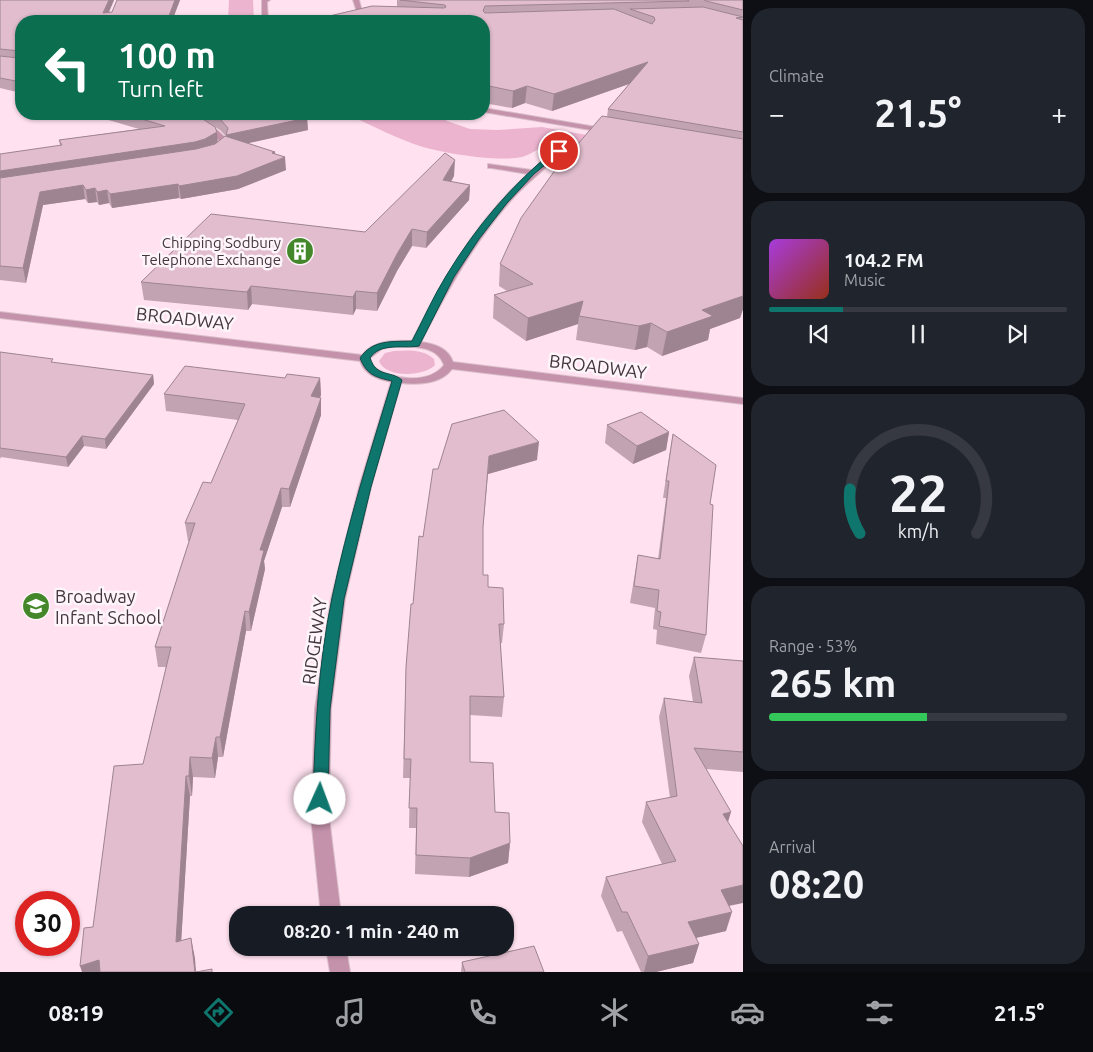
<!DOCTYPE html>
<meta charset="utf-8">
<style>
:root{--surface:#171b24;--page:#20242c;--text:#f1f3f6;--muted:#9ea1a6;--line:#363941;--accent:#0f766e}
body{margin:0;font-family:Ubuntu,sans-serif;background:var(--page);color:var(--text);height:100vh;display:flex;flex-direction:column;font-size:19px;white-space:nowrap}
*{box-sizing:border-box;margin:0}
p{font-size:16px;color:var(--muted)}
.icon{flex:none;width:28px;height:28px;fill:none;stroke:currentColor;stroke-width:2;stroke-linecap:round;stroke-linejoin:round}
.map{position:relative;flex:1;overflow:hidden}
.drawer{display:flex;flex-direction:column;gap:8px;padding:8px;background:#0d0f14;width:350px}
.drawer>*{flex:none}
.top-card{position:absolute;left:15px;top:15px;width:475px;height:105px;border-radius:20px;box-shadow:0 1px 4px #0004;background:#0b6e4f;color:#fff;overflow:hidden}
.speed{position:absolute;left:15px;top:891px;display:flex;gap:10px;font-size:25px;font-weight:700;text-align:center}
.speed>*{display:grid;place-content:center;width:65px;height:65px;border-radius:50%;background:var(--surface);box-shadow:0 1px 4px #0004;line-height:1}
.speed .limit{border:8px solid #d22;background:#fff;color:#111}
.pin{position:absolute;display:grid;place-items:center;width:42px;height:42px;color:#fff;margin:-21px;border:2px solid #fff;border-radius:50%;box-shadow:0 1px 5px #0007}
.me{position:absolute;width:55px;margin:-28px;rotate:2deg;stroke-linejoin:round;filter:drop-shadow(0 0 4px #0008)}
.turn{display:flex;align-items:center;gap:18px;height:105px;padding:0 20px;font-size:22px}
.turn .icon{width:65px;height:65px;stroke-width:2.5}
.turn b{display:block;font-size:35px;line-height:42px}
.big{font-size:38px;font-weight:700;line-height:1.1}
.drawer .widget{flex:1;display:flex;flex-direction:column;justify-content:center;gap:8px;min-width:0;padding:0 18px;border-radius:20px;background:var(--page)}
.drawer .dial{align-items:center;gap:0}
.dial svg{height:130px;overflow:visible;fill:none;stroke:var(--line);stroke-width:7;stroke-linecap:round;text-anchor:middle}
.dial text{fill:var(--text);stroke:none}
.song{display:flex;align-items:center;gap:15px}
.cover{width:60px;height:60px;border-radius:8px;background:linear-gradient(135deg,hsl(280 70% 55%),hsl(10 70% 35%))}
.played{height:5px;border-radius:2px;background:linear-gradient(90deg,var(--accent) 25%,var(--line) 25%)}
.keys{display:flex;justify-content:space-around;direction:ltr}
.heat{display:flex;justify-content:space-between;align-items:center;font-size:28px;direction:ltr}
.charge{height:8px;border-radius:4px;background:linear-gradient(90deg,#34c759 53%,var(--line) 0)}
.trip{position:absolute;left:229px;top:906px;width:285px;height:50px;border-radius:20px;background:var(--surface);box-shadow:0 1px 4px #0004;font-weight:700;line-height:50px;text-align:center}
.dock{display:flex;height:80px;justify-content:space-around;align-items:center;background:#090b0e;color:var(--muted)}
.dock .icon{width:35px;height:35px}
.dock .active{color:var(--accent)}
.dock b{font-size:22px;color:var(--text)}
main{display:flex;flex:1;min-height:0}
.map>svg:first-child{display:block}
.green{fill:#ecb4cf}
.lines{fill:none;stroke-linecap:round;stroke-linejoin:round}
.lane-casing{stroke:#dabfcb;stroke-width:2}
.street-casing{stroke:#dabfcb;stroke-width:2}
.lane{fill:#c592ab;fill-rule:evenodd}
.street{fill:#c592ab;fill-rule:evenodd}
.wall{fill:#c2a3b1;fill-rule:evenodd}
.shaded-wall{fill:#9e8490}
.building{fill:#e1bdce;stroke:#9e8490}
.route{fill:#0f766e;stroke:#0a4d48}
.labels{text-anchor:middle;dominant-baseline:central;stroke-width:5;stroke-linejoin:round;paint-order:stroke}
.far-poi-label{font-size:15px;fill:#44363d;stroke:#fdf5f9;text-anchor:end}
.street-label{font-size:18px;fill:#44363d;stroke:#fdf5f9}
.poi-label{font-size:18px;fill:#44363d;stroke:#fdf5f9;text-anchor:start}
</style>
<main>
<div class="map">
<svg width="743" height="972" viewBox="0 0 743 972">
<rect width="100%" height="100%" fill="#ffe1ef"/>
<g class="green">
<path d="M229 0H253L254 21H228Z"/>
<path d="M346 114H440L447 121 470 129 497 130 542 127 743 163V167L548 142C540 148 532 154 522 157 498 162 447 154 423 147 397 139 372 125 346 114Z"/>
<path d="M394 351C409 350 423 349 434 359L435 365C424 377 385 378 379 361L385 353Z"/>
</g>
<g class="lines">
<g class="lane-casing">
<g id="lane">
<path d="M262 0H270L267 2 268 21H262Z"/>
<path d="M353 0H359L364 19 359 18Z"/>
<path d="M484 108 608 129 612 131 608 133 484 112Z"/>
</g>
</g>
<g class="street-casing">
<g id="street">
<path d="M182 114C196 114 219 129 228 141L227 146 221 153H215L214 151 220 141 217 138Z"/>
<path d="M556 149 563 151C548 167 530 180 515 196 475 240 448 289 421 342 435 344 448 348 453 362L743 398V404L452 369C441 384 418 385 401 383L371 487 345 599 331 709 329 817 341 915H321L311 817 315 709 331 599 359 487 391 382C377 379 365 375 360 361L0 318V312L362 355C374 340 394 340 412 341 443 280 476 220 528 174L491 168H488V164L532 170ZM395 346C413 347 437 345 444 365 429 385 390 380 373 366L370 358 382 349Z"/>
<path d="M326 948H346L350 972H330Z"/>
</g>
</g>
<use href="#lane" class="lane"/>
<use href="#street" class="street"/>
</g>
<g class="wall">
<path d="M0 0H114L109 12H112L117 0H180L172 21H21V93L0 88Z"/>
<path d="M397 0H743V309L740 318 710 329 708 340 662 356 647 347 635 350 576 340 578 324 526 341 493 318 494 295 507 291 499 286 500 264 607 117 608 109 629 84 552 111 525 103 512 108 484 103V21L397 7Z"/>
<path d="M88 114H295L307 118 308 130 247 143 275 152V154L286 170 238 189 181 199 179 198 112 208 109 203 99 205 97 202 88 203 85 199 43 205 26 283 0 280V154L60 146 59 140 139 129ZM201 118 220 130 226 136 218 142Z"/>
<path d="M454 176 451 182 470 185 469 200 426 248 412 246 397 271 377 311 356 309 353 315 252 304 248 310 144 300 141 282 365 232Z"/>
<path d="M0 352 54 363 153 375 154 384 106 449 84 446 68 467 1 457 0 459Z"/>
<path d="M285 378H320L321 395 320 398 321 415 290 507H282L264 561 265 569 251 631H246L223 757H218L215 778 193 777 192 796H190L181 941 191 938 196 972H82L93 927 143 764 166 667H158L155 647 189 541H188L185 523 211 483 238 420 166 411 164 394Z"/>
<path d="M607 425 669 432 666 450 633 464 605 443Z"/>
<path d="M673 434 710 504 706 635 701 653 656 644 657 630 653 629 655 608 630 603 638 555 658 559 666 498H663L670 451Z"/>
<path d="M537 460 488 474 483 529V575L504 624 502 643H500L504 697 502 717 470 715V762L510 843 508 863 469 877 415 874 416 828H409L410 778H403L406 667 423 537 438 469Z"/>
<path d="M694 657 743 661V772L706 769 728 822 729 906 726 931 696 938 699 944 693 963 656 972H641L622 931 617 932 601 896 606 877 662 864 642 822 646 802 670 798 659 717 664 698 693 702 689 676Z"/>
<path d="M462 962 544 972H461Z"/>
</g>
<g class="shaded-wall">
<path d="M109 0H114L105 21 103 13Z"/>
<path d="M175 0H180L172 21H162Z"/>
<path d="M648 62 646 78 552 111 554 94Z"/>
<path d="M527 86 525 103 512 108 513 91Z"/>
<path d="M307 118 308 130 227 148 226 135Z"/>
<path d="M217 132 218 144 206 151 0 184V171Z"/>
<path d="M275 152 276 161 285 157 286 170 238 189 181 199 179 186Z"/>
<path d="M455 160 454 176 442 196 443 180Z"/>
<path d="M178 184 179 198 112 208 110 194Z"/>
<path d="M83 185 85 199 43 205 26 283 23 268 40 192Z"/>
<path d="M470 185 469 200 426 248 427 232Z"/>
<path d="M95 188 97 202 88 203 86 190Z"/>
<path d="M107 190 109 203 99 205 97 192Z"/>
<path d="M412 229V246L397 271 377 311V293L397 254Z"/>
<path d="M251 286 252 304 248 310 247 292Z"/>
<path d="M356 291V309L353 315V297Z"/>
<path d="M743 296V309L740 318 710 329 708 340 662 356 667 332 702 310Z"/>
<path d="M583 301 579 316 578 324 526 341 528 318Z"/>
<path d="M651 323 647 347 635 350 639 326Z"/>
<path d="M153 375 154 384 106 449 105 439Z"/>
<path d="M320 378 321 395 311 414V396Z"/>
<path d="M321 398V415L290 507 289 489Z"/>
<path d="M669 432 666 450 633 464 637 446Z"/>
<path d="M82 436 84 446 68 467 66 457Z"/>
<path d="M539 442 537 460 488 474 489 456Z"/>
<path d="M281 488 282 507 264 561 265 569 251 631 249 612 260 550Z"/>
<path d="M245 611 246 631 223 757 220 737Z"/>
<path d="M216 737 218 757 215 778 212 758Z"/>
<path d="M190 757 193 777 192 796 189 776Z"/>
<path d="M186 776 190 796 180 961 176 942Z"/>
<path d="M731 812 725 832 723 814Z"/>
<path d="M510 843 508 863 469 877 470 858Z"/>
<path d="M743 885V903L714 909 721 890Z"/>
<path d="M732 912 726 931 682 941 688 922Z"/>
<path d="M191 938 195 958 196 972H195Z"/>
<path d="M699 944 693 963 656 972H644L648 956Z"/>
<path d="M99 960 103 972H82L80 966Z"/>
</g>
<g class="building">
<path d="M0 0H109L103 13 112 12 117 0H175L169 16 162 21H21V82L0 78V56L19 58 21 56 20 51 0 49Z"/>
<path d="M400 0H687L689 1 485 6 483 11 485 13 614 9 652 24 655 20 654 17 630 9 703 7 743 17 736 18 743 20V132L608 109 648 62 554 94 527 86 513 91 484 85V21H308L372 6 444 8 446 7 445 5Z"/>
<path d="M704 0H743V10L706 1Z"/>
<path d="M125 114H195L215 127 217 132 205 139 195 142 0 171V154L62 145 59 140 165 126Z"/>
<path d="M212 114H295L307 118 226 135 228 128 219 118Z"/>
<path d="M602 116 743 139V296L702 310 713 316 667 332 651 323 639 326 579 316 583 301 528 318 494 295 533 284 500 264 521 218 553 173Z"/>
<path d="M225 136 275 152 272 153 285 157 237 176 179 186 178 184 110 194 107 190 97 192 95 188 86 190 83 185 40 192 23 268 0 266V178L196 149 215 144Z"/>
<path d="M445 153 455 160 443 180 470 185 427 232 412 229 397 254 377 293 356 291 353 297 251 286 247 292 141 282 211 214 365 232Z"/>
<path d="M0 352 53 359 51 362 153 375 105 439 82 436 66 457 0 448Z"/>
<path d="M185 366 285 378 287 374 320 378 311 396 321 398 289 489 281 488 260 550H264L249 612 245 611 220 737H216L212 758 190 757 189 776H186L176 942 191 938 195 972H100L99 960 80 966 84 928 93 927 114 766 143 764 171 647H155L195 523H185L203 482 211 483 245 404 164 394Z"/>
<path d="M504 410 539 442 489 456 483 527V575H488V587L503 588 504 624H499L504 697 470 696V762L493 763 495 812 509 813 510 843 470 858 416 855 417 808H409L411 759H404L406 667 411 604H413L419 536 423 537 433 469H438L452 424Z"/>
<path d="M641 412 669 432 637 446 607 425Z"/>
<path d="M673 434 716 465 710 504 713 505 706 635 659 626 661 612 657 611 659 590 634 586 638 555 660 559 669 481H666Z"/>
<path d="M694 657 743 661V752L694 748 731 812 723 814 743 846V885L721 890 732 912 688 922 699 944 648 956 627 912H622L606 877 676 861 646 802 677 796 664 698 702 703Z"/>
<path d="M534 946 544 972H465L462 962Z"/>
<path d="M212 969V972H196Z"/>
</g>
<path class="route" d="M556 149 562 151 534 174 507 203 479 239 454 277 419 346C403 349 380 342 370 358 377 378 390 370 402 380L371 487 344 599 330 709 328 799 326 804 320 806 315 804 313 799C315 732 318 665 332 598 347 525 370 453 392 381 375 377 367 375 360 358 373 339 392 342 412 341 423 320 433 297 446 276 475 228 512 184 556 149Z"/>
<defs>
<g id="building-disc" transform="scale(1.4375)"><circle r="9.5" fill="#44872a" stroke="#fdf5f9"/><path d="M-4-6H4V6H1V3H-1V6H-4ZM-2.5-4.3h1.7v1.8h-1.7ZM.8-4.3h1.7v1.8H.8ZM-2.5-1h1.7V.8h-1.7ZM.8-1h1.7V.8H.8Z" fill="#fff"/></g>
<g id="school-disc" transform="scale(1.4375)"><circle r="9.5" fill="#44872a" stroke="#fdf5f9"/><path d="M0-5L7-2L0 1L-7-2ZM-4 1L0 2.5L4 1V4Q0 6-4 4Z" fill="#fff"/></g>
</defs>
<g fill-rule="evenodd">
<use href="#building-disc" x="300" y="251"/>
<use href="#school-disc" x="36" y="606"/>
</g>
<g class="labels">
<g class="far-poi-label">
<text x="281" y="242">Chipping Sodbury<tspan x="281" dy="17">Telephone Exchange</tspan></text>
</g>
<g class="street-label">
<text transform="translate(185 318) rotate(6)">BROADWAY</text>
<text transform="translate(598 366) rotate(7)">BROADWAY</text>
<text transform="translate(314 641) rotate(-82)">RIDGEWAY</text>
</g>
<g class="poi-label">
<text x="55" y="596">Broadway<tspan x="55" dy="21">Infant School</tspan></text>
</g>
</g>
</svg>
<div class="speed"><div class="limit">30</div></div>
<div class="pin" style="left:559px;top:151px;background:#d93025"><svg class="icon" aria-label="arrive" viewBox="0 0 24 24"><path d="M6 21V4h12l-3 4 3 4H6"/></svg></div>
<svg class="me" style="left:320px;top:799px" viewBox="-20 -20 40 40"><circle r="19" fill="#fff"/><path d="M0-13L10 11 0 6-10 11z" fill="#0f766e"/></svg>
<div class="trip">08:20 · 1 min · 240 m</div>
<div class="top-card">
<div class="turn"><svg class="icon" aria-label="left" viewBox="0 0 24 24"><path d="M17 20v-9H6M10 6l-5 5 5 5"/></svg><div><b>100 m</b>Turn left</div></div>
</div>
</div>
<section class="drawer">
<div class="widget"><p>Climate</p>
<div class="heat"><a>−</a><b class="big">21.5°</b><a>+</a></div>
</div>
<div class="widget">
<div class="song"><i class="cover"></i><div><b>104.2 FM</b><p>Music</p></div></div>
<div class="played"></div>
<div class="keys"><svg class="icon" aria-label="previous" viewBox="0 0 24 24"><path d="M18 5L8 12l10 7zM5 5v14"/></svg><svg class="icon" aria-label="pause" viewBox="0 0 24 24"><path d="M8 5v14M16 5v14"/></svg><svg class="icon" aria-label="next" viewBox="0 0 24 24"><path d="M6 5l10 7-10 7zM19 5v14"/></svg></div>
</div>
<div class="widget dial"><svg viewBox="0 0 100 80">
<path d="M14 69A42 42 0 1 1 86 69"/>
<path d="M14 69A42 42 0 0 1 8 42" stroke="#0f766e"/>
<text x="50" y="56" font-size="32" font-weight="700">22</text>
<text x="50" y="72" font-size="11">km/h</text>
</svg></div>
<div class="widget"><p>Range · 53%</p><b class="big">265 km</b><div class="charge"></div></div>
<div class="widget"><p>Arrival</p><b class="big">08:20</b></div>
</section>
</main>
<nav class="dock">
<b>08:19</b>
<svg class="icon active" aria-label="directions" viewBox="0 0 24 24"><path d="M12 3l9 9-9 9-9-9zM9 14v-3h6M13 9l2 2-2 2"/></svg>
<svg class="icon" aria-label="music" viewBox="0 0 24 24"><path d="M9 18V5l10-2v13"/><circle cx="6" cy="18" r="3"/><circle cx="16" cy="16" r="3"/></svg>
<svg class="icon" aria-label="phone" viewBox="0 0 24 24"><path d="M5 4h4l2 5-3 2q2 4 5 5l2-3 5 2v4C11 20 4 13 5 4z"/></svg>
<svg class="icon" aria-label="climate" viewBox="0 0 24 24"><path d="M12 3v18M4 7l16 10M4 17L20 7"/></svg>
<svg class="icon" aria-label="car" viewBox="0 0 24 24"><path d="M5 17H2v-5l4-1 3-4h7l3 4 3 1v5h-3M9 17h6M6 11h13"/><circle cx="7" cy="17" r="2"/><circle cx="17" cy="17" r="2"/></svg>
<svg class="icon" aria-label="filters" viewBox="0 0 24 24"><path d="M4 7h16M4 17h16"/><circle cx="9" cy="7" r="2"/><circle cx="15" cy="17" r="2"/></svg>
<b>21.5°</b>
</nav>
